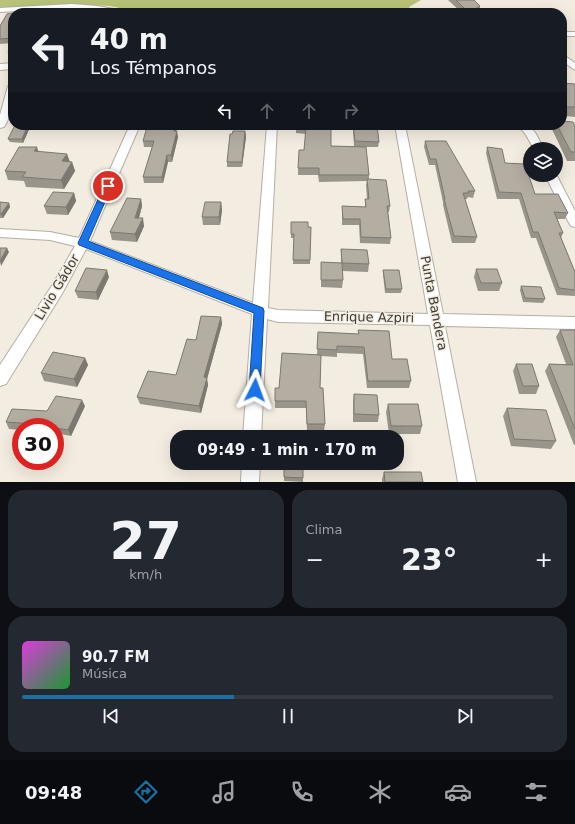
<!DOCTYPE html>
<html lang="es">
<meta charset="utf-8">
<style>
:root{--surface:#171b24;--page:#242831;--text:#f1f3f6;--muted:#9ea1a6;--line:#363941;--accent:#1a70a0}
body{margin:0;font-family:"DejaVu Sans",sans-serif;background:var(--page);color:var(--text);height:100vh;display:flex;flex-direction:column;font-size:15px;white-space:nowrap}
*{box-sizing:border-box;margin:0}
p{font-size:13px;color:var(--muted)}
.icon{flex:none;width:22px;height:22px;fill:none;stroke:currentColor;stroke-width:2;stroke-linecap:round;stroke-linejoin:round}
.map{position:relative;height:482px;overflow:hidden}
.details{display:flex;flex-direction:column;gap:8px;padding:8px;background:#0d0f14;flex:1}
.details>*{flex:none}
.top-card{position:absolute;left:8px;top:8px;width:559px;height:122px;border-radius:16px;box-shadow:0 4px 16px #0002;background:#171b24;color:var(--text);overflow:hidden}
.fabs{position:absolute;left:523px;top:142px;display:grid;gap:8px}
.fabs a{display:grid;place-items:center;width:40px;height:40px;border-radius:50%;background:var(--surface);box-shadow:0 4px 16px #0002;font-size:20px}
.speed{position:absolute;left:12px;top:418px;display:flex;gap:8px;font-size:20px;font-weight:700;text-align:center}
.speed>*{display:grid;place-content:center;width:52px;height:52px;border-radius:50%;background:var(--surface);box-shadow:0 4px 16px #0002;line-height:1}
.speed .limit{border:6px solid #d22;background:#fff;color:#111}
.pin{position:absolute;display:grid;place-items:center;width:34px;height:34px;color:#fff;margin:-17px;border:2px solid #fff;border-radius:50%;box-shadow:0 1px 4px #0007}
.me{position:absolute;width:44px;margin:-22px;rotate:3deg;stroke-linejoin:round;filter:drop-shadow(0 0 3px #0008)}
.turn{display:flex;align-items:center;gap:14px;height:84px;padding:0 16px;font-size:18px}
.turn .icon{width:52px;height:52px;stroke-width:2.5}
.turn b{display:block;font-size:28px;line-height:34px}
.lanes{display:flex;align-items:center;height:38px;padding:0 16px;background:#0003;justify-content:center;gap:20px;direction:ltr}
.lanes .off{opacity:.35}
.big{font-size:30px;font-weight:600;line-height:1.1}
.details .tile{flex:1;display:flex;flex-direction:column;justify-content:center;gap:6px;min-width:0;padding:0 14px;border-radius:16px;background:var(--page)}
.details .dial{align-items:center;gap:0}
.dial b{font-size:52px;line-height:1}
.song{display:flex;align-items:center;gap:12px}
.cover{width:48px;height:48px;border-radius:6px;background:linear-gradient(135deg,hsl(300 70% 55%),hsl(130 70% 35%))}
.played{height:4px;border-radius:2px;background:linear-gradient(90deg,var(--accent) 40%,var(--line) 40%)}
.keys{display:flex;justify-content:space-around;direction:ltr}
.heat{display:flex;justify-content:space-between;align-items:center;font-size:22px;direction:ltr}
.details .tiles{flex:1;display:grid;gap:8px;grid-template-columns:1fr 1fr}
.tile:last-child{grid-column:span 2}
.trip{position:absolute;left:170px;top:430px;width:234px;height:40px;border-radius:16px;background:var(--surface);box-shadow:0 4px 16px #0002;font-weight:600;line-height:40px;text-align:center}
.dock{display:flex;height:64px;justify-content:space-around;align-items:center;background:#090b0e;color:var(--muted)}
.dock .icon{width:28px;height:28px}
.dock .current{color:var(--accent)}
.dock b{font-size:18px;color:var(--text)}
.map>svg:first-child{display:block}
.green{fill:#b9c278}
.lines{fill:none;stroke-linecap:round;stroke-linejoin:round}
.street-casing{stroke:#b5aea4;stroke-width:2}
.street{fill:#fff;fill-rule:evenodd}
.wall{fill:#9a958b}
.shaded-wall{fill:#7d7971}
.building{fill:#b3ada2;stroke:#7d7971}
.route{fill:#1a73e8;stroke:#114b97}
.labels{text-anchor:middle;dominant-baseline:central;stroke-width:3;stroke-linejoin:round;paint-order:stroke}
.street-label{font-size:13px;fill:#3e3c37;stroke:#f3ece0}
</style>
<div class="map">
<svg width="575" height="482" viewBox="0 0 575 482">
<rect width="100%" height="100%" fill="#f3ece0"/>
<path class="green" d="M0 0H421L409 7 413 13H240L202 9 194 13H143L110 6 76 4 0 8Z"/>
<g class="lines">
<g class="street-casing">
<g id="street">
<path d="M72 4 97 6 125 11 126 13H111L72 8 0 12V8Z"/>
<rect x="562" y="32" width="13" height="4"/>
<path d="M562 54 575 63V70L562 61Z"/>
<path d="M13 63V69L0 70V64Z"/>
<path d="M13 83C13 99 13 113 4 127L0 128V115L8 86Z"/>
<path d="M130 125H140L90 241 253 303 267 125H277L268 308 278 310 428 314 395 125H405L443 314 575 317V329L445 326 476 482H458L430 325 278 322 267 319 261 437H243L252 314 86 249 63 292 6 384 0 386V365L53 284 75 246 50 240 0 237V229L50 232 79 238Z"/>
<path d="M518 125H529L536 134 544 149H534L526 135Z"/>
<path d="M556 174 575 211V227L571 226 569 223 545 175Z"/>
<path d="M242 463H260L259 482H241Z"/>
</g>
</g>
<use href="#street" class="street"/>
</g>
<g class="wall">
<path d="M448 0H474L479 12 478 13H462Z"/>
<path d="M13 13V57H10L8 52 13 43 0 44V26Z"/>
<path d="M562 83 575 84V117L565 116 564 120H562Z"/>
<path d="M15 125H31L23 143 10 142 8 139Z"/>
<path d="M96 125H112L111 127H97Z"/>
<path d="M152 125H177L176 131 178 137 172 162H168L163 183H144L143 177 152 147H144L143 141 151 127Z"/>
<path d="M296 125H331V146H354L353 130 343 129V125H377L379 142 378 147H366L369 175V179L390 206 389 212H388L391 238 390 244 360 243 359 225H342V206L365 207V199H367L366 185 367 181 319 182 318 175H298V168L304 150 306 134 296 133Z"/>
<path d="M550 125 575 126V161H567Z"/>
<path d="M245 131 246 137 242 167H227V162L232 134Z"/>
<path d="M425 141 475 191 473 198 468 197 467 199H465L477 237 475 243H452L443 205V202L435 165H429L424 147Z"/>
<path d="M487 147 505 163 535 194 568 213 565 219H557L563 233 561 238 575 272V296L557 295 536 238H531L519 199H497L486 153Z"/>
<path d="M39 152 67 154 70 162H72L75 171 64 189 26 187 24 181 8 180 5 171Z"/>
<path d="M74 193 76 201 68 215 47 214 44 206Z"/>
<path d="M141 199 142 206 139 218 144 226 137 242 112 240 110 232Z"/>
<path d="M0 202 9 203 10 207 3 218H0Z"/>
<path d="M221 202 222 210 220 225H203L202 217Z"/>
<path d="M291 222 308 227H311L310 264H293L294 238H291Z"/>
<path d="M341 249 369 264 368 272 342 271 343 280 342 288 321 287V262L341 263Z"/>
<path d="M476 269 502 283 499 291H478L474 277Z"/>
<path d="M383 270 402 289 401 293H385L383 274Z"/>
<path d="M109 277 98 300 78 298 75 291Z"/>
<path d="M521 286 545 299 543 303 523 302 520 290Z"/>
<path d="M221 317 222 324 207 379 208 385 201 413 140 404 137 397 176 375 196 340Z"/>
<path d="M358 330 392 359 411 381 409 388H367L363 354 337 353V357L321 356 320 388 325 424 324 431H307L306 408H275V388H279L317 355 318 332 358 334Z"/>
<path d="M560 330H575V445H574L545 371 549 364H566L556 337Z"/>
<path d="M85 358 88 365 77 387 44 381 41 373Z"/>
<path d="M516 364 539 386 536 394H519L513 371Z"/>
<path d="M354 394 379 415 378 422H353V402Z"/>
<path d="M388 404 422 426 420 434H389L386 412Z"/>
<path d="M85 406 71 436 55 433V427H21V430L9 429 6 422 47 411Z"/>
<path d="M507 408 556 441 551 449 511 446 503 416Z"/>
<path d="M284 463H303V482L284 481Z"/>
<path d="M328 463H367L366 470 328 469Z"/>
<path d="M384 472 423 482H382V479Z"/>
</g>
<g class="shaded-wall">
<path d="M480 6 479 12 478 13H469Z"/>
<path d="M28 125H31L23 143 22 139Z"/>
<path d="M175 125H177V127L175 137 174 131Z"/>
<path d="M177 131 178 137 172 162 171 155Z"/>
<path d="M245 131 246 137 242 167V162Z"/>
<path d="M37 147 40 156 34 151Z"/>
<path d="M67 154 70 163 62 161Z"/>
<path d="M167 155 168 162 163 183 162 177Z"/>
<path d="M72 162 75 171 64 189 61 180Z"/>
<path d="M74 193 76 201 68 215 66 207Z"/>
<path d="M141 199 142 206 137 225 135 218Z"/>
<path d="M221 202 222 210 220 225 219 217Z"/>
<path d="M9 203 10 207 3 218 1 214Z"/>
<path d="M143 218 144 226 137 242 135 234Z"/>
<path d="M7 248 9 252 1 266 0 261Z"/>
<path d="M107 270 109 277 98 300 96 292Z"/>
<path d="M221 317 222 324 207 379 208 385 201 413 199 406 204 377Z"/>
<path d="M85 358 88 365 77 387 74 379Z"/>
<path d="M82 400 85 406 71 436 68 430Z"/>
</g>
<g class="building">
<path d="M456 0H474L480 6 469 13Z"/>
<path d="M45 10 44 12 78 11 77 13H17L29 12 30 11Z"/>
<path d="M13 13V38L0 39V26L7 14Z"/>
<path d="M13 43V52H8Z"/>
<path d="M562 83 575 84V107H565L567 111H564V114L562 115Z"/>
<path d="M562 121 573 122 575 126V152H571L557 125H562Z"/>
<path d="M15 125H28L22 139H8Z"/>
<path d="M152 125H175L174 131H177L171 155H167L162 177H143L154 141H143L147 127H151Z"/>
<path d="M296 125H331V146L366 147 369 175H319V168H298L299 150H304L306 127H296Z"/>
<path d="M353 125H377L379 142 355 141Z"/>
<path d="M233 131H245L242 162H227L230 134H232Z"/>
<path d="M425 141H446L475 191H468L469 193H463L477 237 454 236 444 199H445L436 159H430Z"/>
<path d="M19 147H37L34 151 67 154 62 161 72 162 61 180 22 177 26 172 5 171Z"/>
<path d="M487 147 502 149 505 163 525 164 535 194H558L568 213 554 212 563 233H559L575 272V290L559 288 538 232H533L521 193 499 192Z"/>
<path d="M367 179 386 180 390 206H387L391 238 361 237 360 219H343L342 206 366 207 365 199H369Z"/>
<path d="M53 192 74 193 66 207 44 206Z"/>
<path d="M127 198 141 199 135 218H143L135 234 110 232Z"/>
<path d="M0 202 9 203 1 214H0Z"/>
<path d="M205 202H221L219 217H202Z"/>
<path d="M291 222H308V227H311L310 260H293L294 234H291Z"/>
<path d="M0 248H7L0 261Z"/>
<path d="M341 249 367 250 369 264 342 263Z"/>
<path d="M321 262 342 263 343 280H321Z"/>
<path d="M86 268 107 270 96 292 75 291Z"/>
<path d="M476 269H497L502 283H481Z"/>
<path d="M383 270H399L402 289H386Z"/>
<path d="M521 286 541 287 545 299 525 298Z"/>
<path d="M201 316 221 317 204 377 207 378 199 406 137 397 148 371 176 375 187 339 196 340Z"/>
<path d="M358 330 389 331 392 359H407L411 381H368L364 347 337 346V350L317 349 318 332 359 334Z"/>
<path d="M560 330H575V429L549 364 573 365Z"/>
<path d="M53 352 85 358 74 379 41 373Z"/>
<path d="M282 353 321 355 320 388H323L325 424H307L306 401H275V388H279Z"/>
<path d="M516 364H532L539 386H523Z"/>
<path d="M354 394 377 395 379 415 354 414Z"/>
<path d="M56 396 82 400 68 430 55 428V427L34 424 6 422 12 409 47 411Z"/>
<path d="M388 404H418L422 426H391Z"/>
<path d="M507 408 546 410 556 441 514 439Z"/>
<path d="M284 463H303V478L284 477Z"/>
<path d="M384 472H421L423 482H385Z"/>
</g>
<path class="route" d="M105 184H108L112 186 88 241 263 308 264 311 260 390 259 393 255 395 251 393 249 390 254 313 79 245 78 243Z"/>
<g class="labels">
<g class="street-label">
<text transform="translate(57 287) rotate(-59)">Livio Gádor</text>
<text transform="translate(434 303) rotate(79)">Punta Bandera</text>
<text transform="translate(369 317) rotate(1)">Enrique Azpiri</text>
</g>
</g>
</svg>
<div class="fabs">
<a><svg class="icon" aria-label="layers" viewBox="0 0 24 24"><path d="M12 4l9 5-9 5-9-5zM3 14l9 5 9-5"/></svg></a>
</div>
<div class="speed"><div class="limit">30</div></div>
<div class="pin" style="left:108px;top:186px;background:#d93025"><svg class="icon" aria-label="arrive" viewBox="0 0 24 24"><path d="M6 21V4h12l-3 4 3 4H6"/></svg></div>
<svg class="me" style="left:255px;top:390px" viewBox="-20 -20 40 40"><path d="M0-17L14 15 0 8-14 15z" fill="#1a73e8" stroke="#fff" stroke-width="4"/></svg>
<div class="trip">09:49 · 1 min · 170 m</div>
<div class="top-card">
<div class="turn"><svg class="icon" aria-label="left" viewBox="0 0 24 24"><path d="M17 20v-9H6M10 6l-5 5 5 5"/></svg><div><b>40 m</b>Los Témpanos</div></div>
<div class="lanes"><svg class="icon" aria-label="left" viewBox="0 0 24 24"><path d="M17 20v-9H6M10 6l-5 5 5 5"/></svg><svg class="icon off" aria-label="ahead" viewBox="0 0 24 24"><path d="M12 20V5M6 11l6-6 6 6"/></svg><svg class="icon off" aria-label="ahead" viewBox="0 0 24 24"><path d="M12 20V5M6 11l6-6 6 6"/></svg><svg class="icon off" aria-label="right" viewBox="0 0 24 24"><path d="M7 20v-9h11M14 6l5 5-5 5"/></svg></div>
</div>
</div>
<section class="details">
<div class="tiles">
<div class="tile dial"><b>27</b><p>km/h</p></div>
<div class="tile"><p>Clima</p>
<div class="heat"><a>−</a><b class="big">23°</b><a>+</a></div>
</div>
<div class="tile">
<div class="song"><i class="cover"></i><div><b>90.7 FM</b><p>Música</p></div></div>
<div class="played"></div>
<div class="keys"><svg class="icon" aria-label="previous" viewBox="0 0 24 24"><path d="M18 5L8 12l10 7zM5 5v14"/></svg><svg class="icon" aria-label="pause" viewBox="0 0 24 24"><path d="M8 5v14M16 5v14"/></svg><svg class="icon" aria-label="next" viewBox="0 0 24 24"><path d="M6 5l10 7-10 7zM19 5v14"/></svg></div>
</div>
</div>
</section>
<nav class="dock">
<b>09:48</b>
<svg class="icon current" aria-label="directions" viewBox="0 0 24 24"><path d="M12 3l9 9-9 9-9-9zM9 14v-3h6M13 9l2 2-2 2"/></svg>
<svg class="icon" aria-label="music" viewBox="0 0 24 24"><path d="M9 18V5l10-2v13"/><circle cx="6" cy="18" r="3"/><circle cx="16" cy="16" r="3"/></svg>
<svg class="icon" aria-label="phone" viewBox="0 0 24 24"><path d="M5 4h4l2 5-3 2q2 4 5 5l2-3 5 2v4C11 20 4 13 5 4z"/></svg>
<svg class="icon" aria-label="climate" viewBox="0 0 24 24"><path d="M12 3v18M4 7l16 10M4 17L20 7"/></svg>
<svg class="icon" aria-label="car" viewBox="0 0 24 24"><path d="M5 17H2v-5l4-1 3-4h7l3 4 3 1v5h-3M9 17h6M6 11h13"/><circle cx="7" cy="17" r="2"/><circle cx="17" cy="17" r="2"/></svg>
<svg class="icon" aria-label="filters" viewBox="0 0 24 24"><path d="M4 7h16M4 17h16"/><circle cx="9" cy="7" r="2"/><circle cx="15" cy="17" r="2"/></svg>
</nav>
